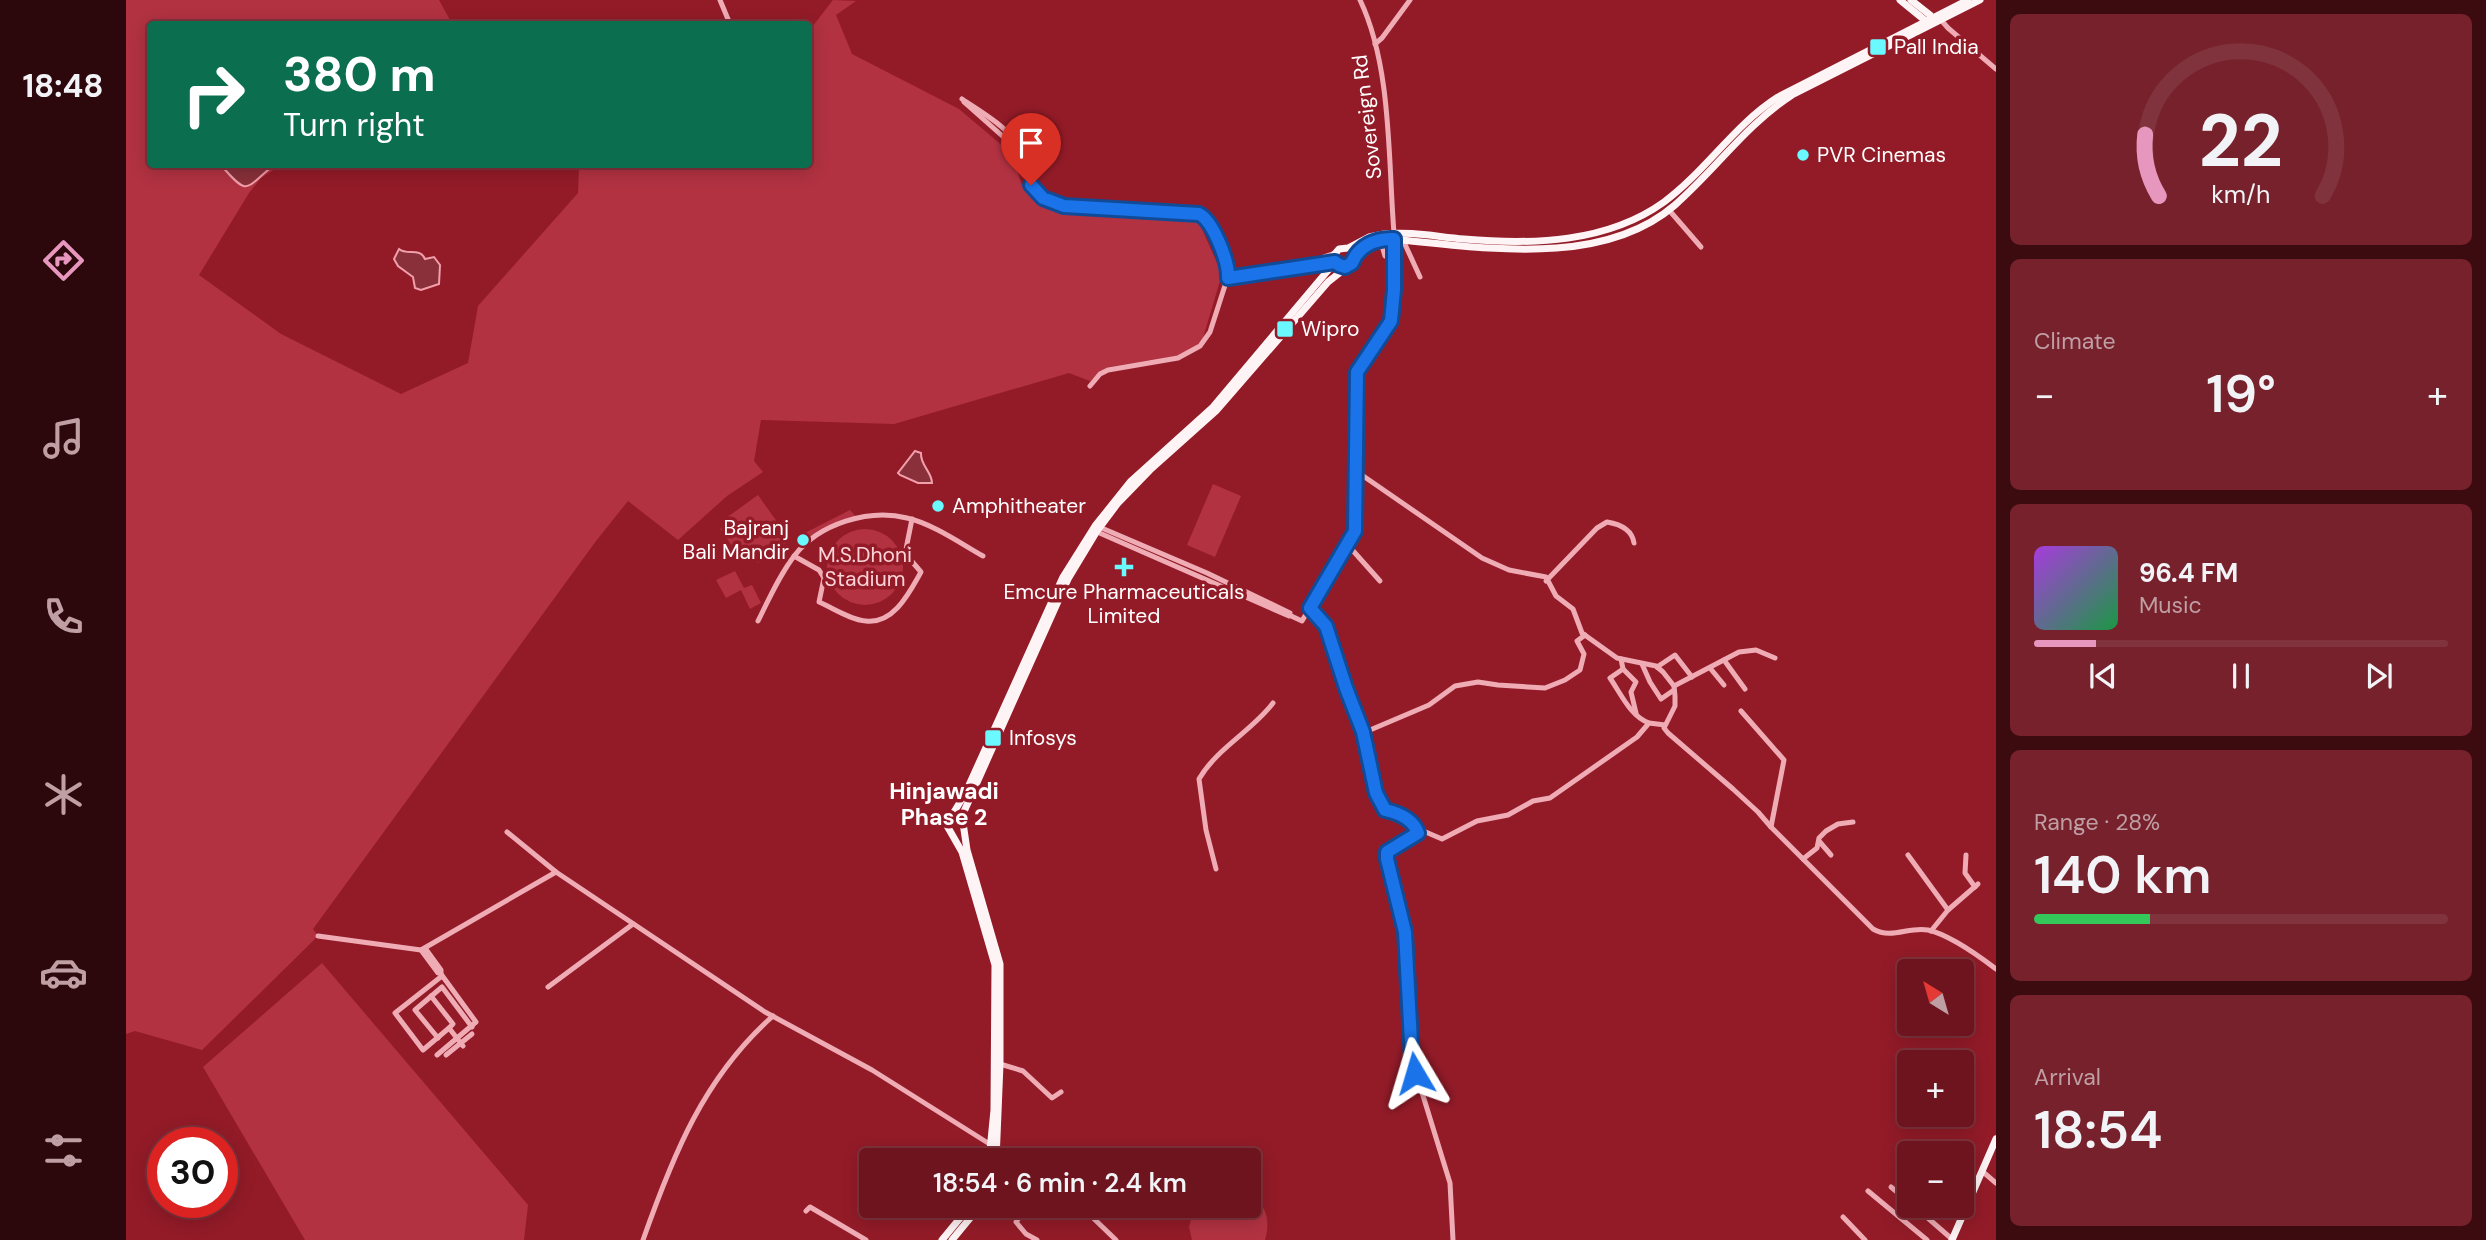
<!DOCTYPE html>
<meta charset="utf-8">
<style>
:root{--surface:#6e141e;--page:#76212b;--text:#f1f3f6;--muted:#bf9ea4;--line:#80333c;--accent:#e797bd}
body{margin:0;font-family:"DM Sans",sans-serif;background:var(--page);color:var(--text);height:100vh;display:flex;flex-direction:column;font-size:26px;white-space:nowrap}
*{box-sizing:border-box;margin:0}
p{font-size:23px;color:var(--muted)}
.icon{flex:none;width:38px;height:38px;fill:none;stroke:currentColor;stroke-width:2;stroke-linecap:round;stroke-linejoin:round}
.map{position:relative;flex:1;overflow:hidden}
.side{display:flex;flex-direction:column;gap:14px;padding:14px;background:#3c0b10;width:490px}
.side>*{flex:none}
.banner{position:absolute;left:21px;top:21px;width:665px;height:147px;border-radius:7px;box-shadow:0 4px 18px #0003,0 0 0 2px var(--line);background:#0b6e4f;color:#fff;overflow:hidden}
.needle{width:46px;rotate:323deg}
.tools{position:absolute;left:1771px;top:959px;display:grid;gap:14px}
.tools a{display:grid;place-items:center;width:77px;height:77px;border-radius:7px;background:var(--surface);box-shadow:0 4px 18px #0003,0 0 0 2px var(--line);font-size:35px}
.speed{position:absolute;left:21px;top:1127px;display:flex;gap:14px;font-size:35px;font-weight:700;text-align:center}
.speed>*{display:grid;place-content:center;width:91px;height:91px;border-radius:50%;background:var(--surface);box-shadow:0 4px 18px #0003,0 0 0 2px var(--line);line-height:1}
.speed .limit{border:10px solid #d22;background:#fff;color:#111}
.pin{position:absolute;display:grid;place-items:center;width:60px;height:60px;color:#fff;margin:-72px -30px;border-radius:50% 50% 50% 0;rotate:-45deg;box-shadow:0 0 7px #0007}
.pin .icon{rotate:45deg}
.me{position:absolute;width:77px;margin:-38px;rotate:353deg;stroke-linejoin:round;filter:drop-shadow(0 0 5px #0008)}
.turn{display:flex;align-items:center;gap:24px;height:147px;padding:0 21px;font-size:32px}
.turn .icon{width:91px;height:91px;stroke-width:2.5}
.turn b{display:block;font-size:49px;line-height:60px}
.big{font-size:52px;font-weight:600;line-height:1.1}
.side .tile{flex:1;display:flex;flex-direction:column;justify-content:center;gap:10px;min-width:0;padding:0 24px;border-radius:10px;background:var(--page)}
.side .dial{align-items:center;gap:0}
.dial svg{height:182px;overflow:visible;fill:none;stroke:var(--line);stroke-width:7;stroke-linecap:round;text-anchor:middle}
.dial text{fill:var(--text);stroke:none}
.song{display:flex;align-items:center;gap:21px}
.cover{width:84px;height:84px;border-radius:10px;background:linear-gradient(135deg,hsl(280 70% 55%),hsl(140 70% 35%))}
.played{height:7px;border-radius:4px;background:linear-gradient(90deg,var(--accent) 15%,var(--line) 15%)}
.keys{display:flex;justify-content:space-around;direction:ltr}
.heat{display:flex;justify-content:space-between;align-items:center;font-size:38px;direction:ltr}
.charge{height:10px;border-radius:5px;background:linear-gradient(90deg,#34c759 28%,var(--line) 0)}
.trip{position:absolute;left:733px;top:1148px;width:402px;height:70px;border-radius:7px;background:var(--surface);box-shadow:0 4px 18px #0003,0 0 0 2px var(--line);font-weight:600;line-height:70px;text-align:center}
main{display:flex;flex:1;min-height:0}
.tabs{display:flex;flex-direction:column;width:126px;justify-content:space-around;align-items:center;background:#2c080c;color:var(--muted)}
.tabs .icon{width:49px;height:49px}
.tabs .current{color:var(--accent)}
.tabs b{font-size:32px;color:var(--text)}
.map>svg:first-child{display:block}
.green{fill:#b23242}
.water{fill:#89303a;stroke:#f19fab;stroke-width:2}
.lines{fill:none;stroke-linecap:round;stroke-linejoin:round}
.minor{stroke:#efacb5;stroke-width:5}
.major{stroke:#fff4f5;stroke-width:7}
.route-casing{stroke:#114b97;stroke-width:18}
.route{stroke:#1a73e8;stroke-width:12}
.poi-dot{fill:#6af9ff;stroke:#931b28;stroke-width:2.5}
.labels{text-anchor:middle;dominant-baseline:central;stroke-width:7;stroke-linejoin:round;paint-order:stroke}
.poi-label{font-size:21px;fill:#fff;stroke:#931b28;text-anchor:start}
.street-label{font-size:21px;fill:#fff;stroke:#931b28}
.park-label{font-size:21px;fill:#fbd3d8;stroke:#931b28}
.neighbourhood-label{font-size:23px;font-weight:bold;fill:#fff;stroke:#931b28}
</style>
<main>
<nav class="tabs">
<b>18:48</b>
<svg class="icon current" aria-label="directions" viewBox="0 0 24 24"><path d="M12 3l9 9-9 9-9-9zM9 14v-3h6M13 9l2 2-2 2"/></svg>
<svg class="icon" aria-label="music" viewBox="0 0 24 24"><path d="M9 18V5l10-2v13"/><circle cx="6" cy="18" r="3"/><circle cx="16" cy="16" r="3"/></svg>
<svg class="icon" aria-label="phone" viewBox="0 0 24 24"><path d="M5 4h4l2 5-3 2q2 4 5 5l2-3 5 2v4C11 20 4 13 5 4z"/></svg>
<svg class="icon" aria-label="climate" viewBox="0 0 24 24"><path d="M12 3v18M4 7l16 10M4 17L20 7"/></svg>
<svg class="icon" aria-label="car" viewBox="0 0 24 24"><path d="M5 17H2v-5l4-1 3-4h7l3 4 3 1v5h-3M9 17h6M6 11h13"/><circle cx="7" cy="17" r="2"/><circle cx="17" cy="17" r="2"/></svg>
<svg class="icon" aria-label="filters" viewBox="0 0 24 24"><path d="M4 7h16M4 17h16"/><circle cx="9" cy="7" r="2"/><circle cx="15" cy="17" r="2"/></svg>
</nav>
<div class="map">
<svg width="1870" height="1240" viewBox="0 0 1870 1240">
<rect width="100%" height="100%" fill="#931b28"/>
<g class="green">
<path d="M0 0H313L324 20 316 24H24V164L155 165 135 178 123 193 73 275 155 334 275 394 342 363 352 306 452 193 453 165 682 164 683 31 707 0 730 1 710 15 726 54 833 109 885 153 897 188 910 201 930 209 1035 219 1072 220 1096 274 1077 338 1069 347 1056 355 982 367 964 381 943 373 768 424 635 420 628 461 637 472 601 496 552 540 502 501 470 541 187 929 192 936 76 1050 9 1031 0 1034Z"/>
<path d="M1087 484 1115 496 1089 557 1061 545Z"/>
<path d="M632 495 664 540 632 563 625 553 616 560 594 529 603 522 600 518Z"/>
<path d="M724 510 731 518 701 529 677 546 671 537Z"/>
<circle cx="739" cy="567" r="38"/>
<path d="M609 571 618 588 626 585 635 603 624 609 615 590 600 598 590 580Z"/>
<path d="M196 963 402 1205 398 1240H179L77 1067Z"/>
<path d="M1124 1193C1140 1204 1145 1221 1139 1240H1066L1063 1227 1069 1206H1124Z"/>
</g>
<g class="water">
<path d="M95 165H148C119 188 123 198 95 165Z"/>
<path d="M273 249C281 256 294 247 299 259L308 257 314 265 313 284 295 290 289 288 287 277 272 266 268 259Z"/>
<path d="M789 451 795 453C794 465 806 472 806 483H792L774 475 772 473Z"/>
</g>
<g class="lines">
<g class="minor">
<path d="M594 0 604 24"/>
<path d="M1234 0C1266 67 1262 160 1268 233"/>
<path d="M1815 20 1822 28 1870 69"/>
<path d="M1249 44 1256 38 1284 0"/>
<path d="M836 99C855 112 877 124 892 144 912 170 898 196 943 201L1072 209C1077 210 1079 210 1082 214 1092 223 1107 264 1109 277"/>
<path d="M838 102 891 149 908 189 917 198 938 206 1073 214 1084 222 1103 273"/>
<path d="M1543 210 1575 247"/>
<path d="M1254 239 1259 256 1263 257"/>
<path d="M1277 240 1294 277"/>
<path d="M1105 277 1209 262"/>
<path d="M964 386 974 374 982 370 1052 358 1074 346 1084 332 1103 273 1192 259 1209 253"/>
<path d="M1230 471 1356 558 1383 570 1420 577 1430 596 1447 609 1456 633 1491 658 1530 666 1537 672 1548 686 1549 696V706L1538 728 1542 733 1607 789 1632 812 1645 827 1747 929C1766 940 1783 926 1802 930 1824 935 1853 956 1870 969"/>
<path d="M969 531 1163 616 1164 613 1081 573 971 526"/>
<path d="M1221 544 1254 581"/>
<path d="M668 556 693 570 698 578 693 602C707 608 725 620 740 621 768 624 783 593 795 572L783 558 780 549 786 519"/>
<path d="M1420 581 1471 528 1481 522C1493 524 1506 529 1508 543"/>
<path d="M1184 608 1200 626 1220 688 1237 732 1250 793 1259 810C1272 813 1287 819 1292 833L1261 852V859L1279 932 1286 1060 1324 1183 1327 1240"/>
<path d="M1163 615 1176 621 1229 531 1231 372 1265 322 1268 290V239"/>
<path d="M632 621C643 599 654 574 669 555 693 524 743 508 781 518 807 524 834 543 857 556"/>
<path d="M1495 659 1497 669 1484 678C1495 694 1505 717 1523 723"/>
<path d="M1598 660 1619 689"/>
<path d="M1516 664 1524 682 1535 699 1548 690"/>
<path d="M1531 667 1549 655 1566 677"/>
<path d="M1584 668 1598 685"/>
<path d="M1497 669 1510 682 1505 692 1510 713"/>
<path d="M1548 686 1613 652 1630 650 1649 658"/>
<path d="M1615 711 1658 760 1645 827"/>
<path d="M1237 733 1303 705 1329 686 1352 682 1372 685 1419 688 1439 680 1454 670 1458 654 1451 641 1459 635"/>
<path d="M381 832 430 872 639 1012 746 1070 889 1160"/>
<path d="M1292 833 1295 830 1316 839 1351 821 1382 815 1407 801 1424 798 1511 737 1523 723 1539 725"/>
<path d="M1693 841 1705 855"/>
<path d="M1782 855 1822 910"/>
<path d="M1840 855 1839 873 1849 887"/>
<path d="M1677 859 1691 848 1693 838 1700 831 1712 824 1727 822"/>
<path d="M1090 869 1080 830 1073 779C1091 748 1126 731 1147 703"/>
<path d="M1805 931 1822 910 1852 884"/>
<path d="M192 936 295 950 430 872"/>
<path d="M295 950 312 973 315 974V970L299 948"/>
<path d="M316 976 269 1013 297 1050 323 1028 337 1046"/>
<path d="M422 987 507 924"/>
<path d="M305 996 327 1024 323 1028"/>
<path d="M312 1038 289 1010 316 987 346 1027"/>
<path d="M311 1055 350 1022 315 974"/>
<path d="M320 1055 346 1034"/>
<path d="M874 1064 897 1071 926 1098 935 1092"/>
<path d="M1787 1148 1793 1153"/>
<path d="M1856 1171 1870 1183"/>
<path d="M1765 1187 1783 1202"/>
<path d="M1836 1189 1845 1196"/>
<path d="M1742 1191 1801 1240"/>
<path d="M901 1206 890 1222 900 1234 911 1240"/>
<path d="M949 1206 962 1213 990 1240"/>
<path d="M1788 1206 1827 1240"/>
<path d="M680 1211 684 1207 740 1240"/>
<path d="M1717 1217 1739 1240"/>
<path d="M517 1240C547 1155 578 1077 647 1016"/>
</g>
<g class="major">
<path d="M1774 0 1801 22"/>
<path d="M1785 0 1804 15 1808 21"/>
<path d="M1209 262 1208 255 1213 249 1222 248 1243 237 1258 234C1284 231 1312 237 1338 239 1406 245 1481 243 1538 202 1580 171 1608 125 1652 97L1842 0"/>
<path d="M863 1160 868 1110 869 965 836 852 820 824 821 817 828 812 839 794 937 577 969 526 1005 481 1087 407 1209 262"/>
<path d="M870 1160 874 1064V964L841 850 836 816 942 579 971 531 992 503 1024 470 1090 411 1202 282 1226 263 1227 256 1248 241 1265 239C1354 247 1475 269 1549 205 1590 169 1620 125 1666 95L1854 0"/>
<path d="M816 1240 844 1206"/>
<path d="M826 1240 854 1206"/>
<path d="M1826 1240 1870 1139"/>
</g>
</g>
<g class="lines">
<g class="route-casing">
<path id="route" d="M905 185 917 198 938 206 1073 214C1087 221 1103 262 1102 278L1209 262 1213 265 1219 267 1226 263C1232 246 1250 238 1268 239V290L1265 321 1231 372 1229 531 1184 608 1200 626 1220 688 1237 732 1250 793 1259 810C1273 813 1287 819 1292 833L1261 852V859L1279 932 1286 1060 1289 1073"/>
</g>
<use href="#route" class="route"/>
</g>
<g class="poi-dot">
<rect x="1743" y="38" width="18" height="18" rx="3.5"/>
<circle cx="1677" cy="155" r="7"/>
<rect x="1150" y="320" width="18" height="18" rx="3.5"/>
<circle cx="812" cy="506" r="7"/>
<circle cx="677" cy="540" r="7"/>
<path d="M994.5 556.5h7v7h7v7h-7v7h-7v-7h-7v-7h7z"/>
<rect x="858" y="729" width="18" height="18" rx="3.5"/>
</g>
<g class="labels">
<g class="poi-label">
<text x="1768" y="47">Pall India</text>
<text x="1691" y="155">PVR Cinemas</text>
<text x="1175" y="329">Wipro</text>
<text x="826" y="506">Amphitheater</text>
<text x="663" y="528" text-anchor="end">Bajranj<tspan x="663" dy="24">Bali Mandir</tspan></text>
<text x="998" y="592" text-anchor="middle">Emcure Pharmaceuticals<tspan x="998" dy="24">Limited</tspan></text>
<text x="883" y="738">Infosys</text>
</g>
<g class="street-label">
<text transform="translate(1241 117) rotate(-97)">Sovereign Rd</text>
</g>
<g class="park-label">
<text x="739" y="555">M.S.Dhoni<tspan x="739" dy="24">Stadium</tspan></text>
</g>
<g class="neighbourhood-label">
<text x="818" y="791">Hinjawadi<tspan x="818" dy="26">Phase 2</tspan></text>
</g>
</g>
</svg>
<div class="tools">
<a><svg class="needle" viewBox="-14 -14 28 28"><path d="M0-13l5 13h-10z" fill="#e53935"/><path d="M0 13l5-13h-10z" fill="#bf9ea4"/></svg></a>
<a>+</a>
<a>−</a>
</div>
<div class="speed"><div class="limit">30</div></div>
<div class="pin" style="left:905px;top:185px;background:#d93025"><svg class="icon" aria-label="arrive" viewBox="0 0 24 24"><path d="M6 21V4h12l-3 4 3 4H6"/></svg></div>
<svg class="me" style="left:1289px;top:1073px" viewBox="-20 -20 40 40"><path d="M0-17L14 15 0 8-14 15z" fill="#1a73e8" stroke="#fff" stroke-width="4"/></svg>
<div class="trip">18:54 · 6 min · 2.4 km</div>
<div class="banner">
<div class="turn"><svg class="icon" aria-label="right" viewBox="0 0 24 24"><path d="M7 20v-9h11M14 6l5 5-5 5"/></svg><div><b>380 m</b>Turn right</div></div>
</div>
</div>
<section class="side">
<div class="tile dial"><svg viewBox="0 0 100 80">
<path d="M14 69A42 42 0 1 1 86 69"/>
<path d="M14 69A42 42 0 0 1 8 42" stroke="#e797bd"/>
<text x="50" y="56" font-size="32" font-weight="700">22</text>
<text x="50" y="72" font-size="11">km/h</text>
</svg></div>
<div class="tile"><p>Climate</p>
<div class="heat"><a>−</a><b class="big">19°</b><a>+</a></div>
</div>
<div class="tile">
<div class="song"><i class="cover"></i><div><b>96.4 FM</b><p>Music</p></div></div>
<div class="played"></div>
<div class="keys"><svg class="icon" aria-label="previous" viewBox="0 0 24 24"><path d="M18 5L8 12l10 7zM5 5v14"/></svg><svg class="icon" aria-label="pause" viewBox="0 0 24 24"><path d="M8 5v14M16 5v14"/></svg><svg class="icon" aria-label="next" viewBox="0 0 24 24"><path d="M6 5l10 7-10 7zM19 5v14"/></svg></div>
</div>
<div class="tile"><p>Range · 28%</p><b class="big">140 km</b><div class="charge"></div></div>
<div class="tile"><p>Arrival</p><b class="big">18:54</b></div>
</section>
</main>
